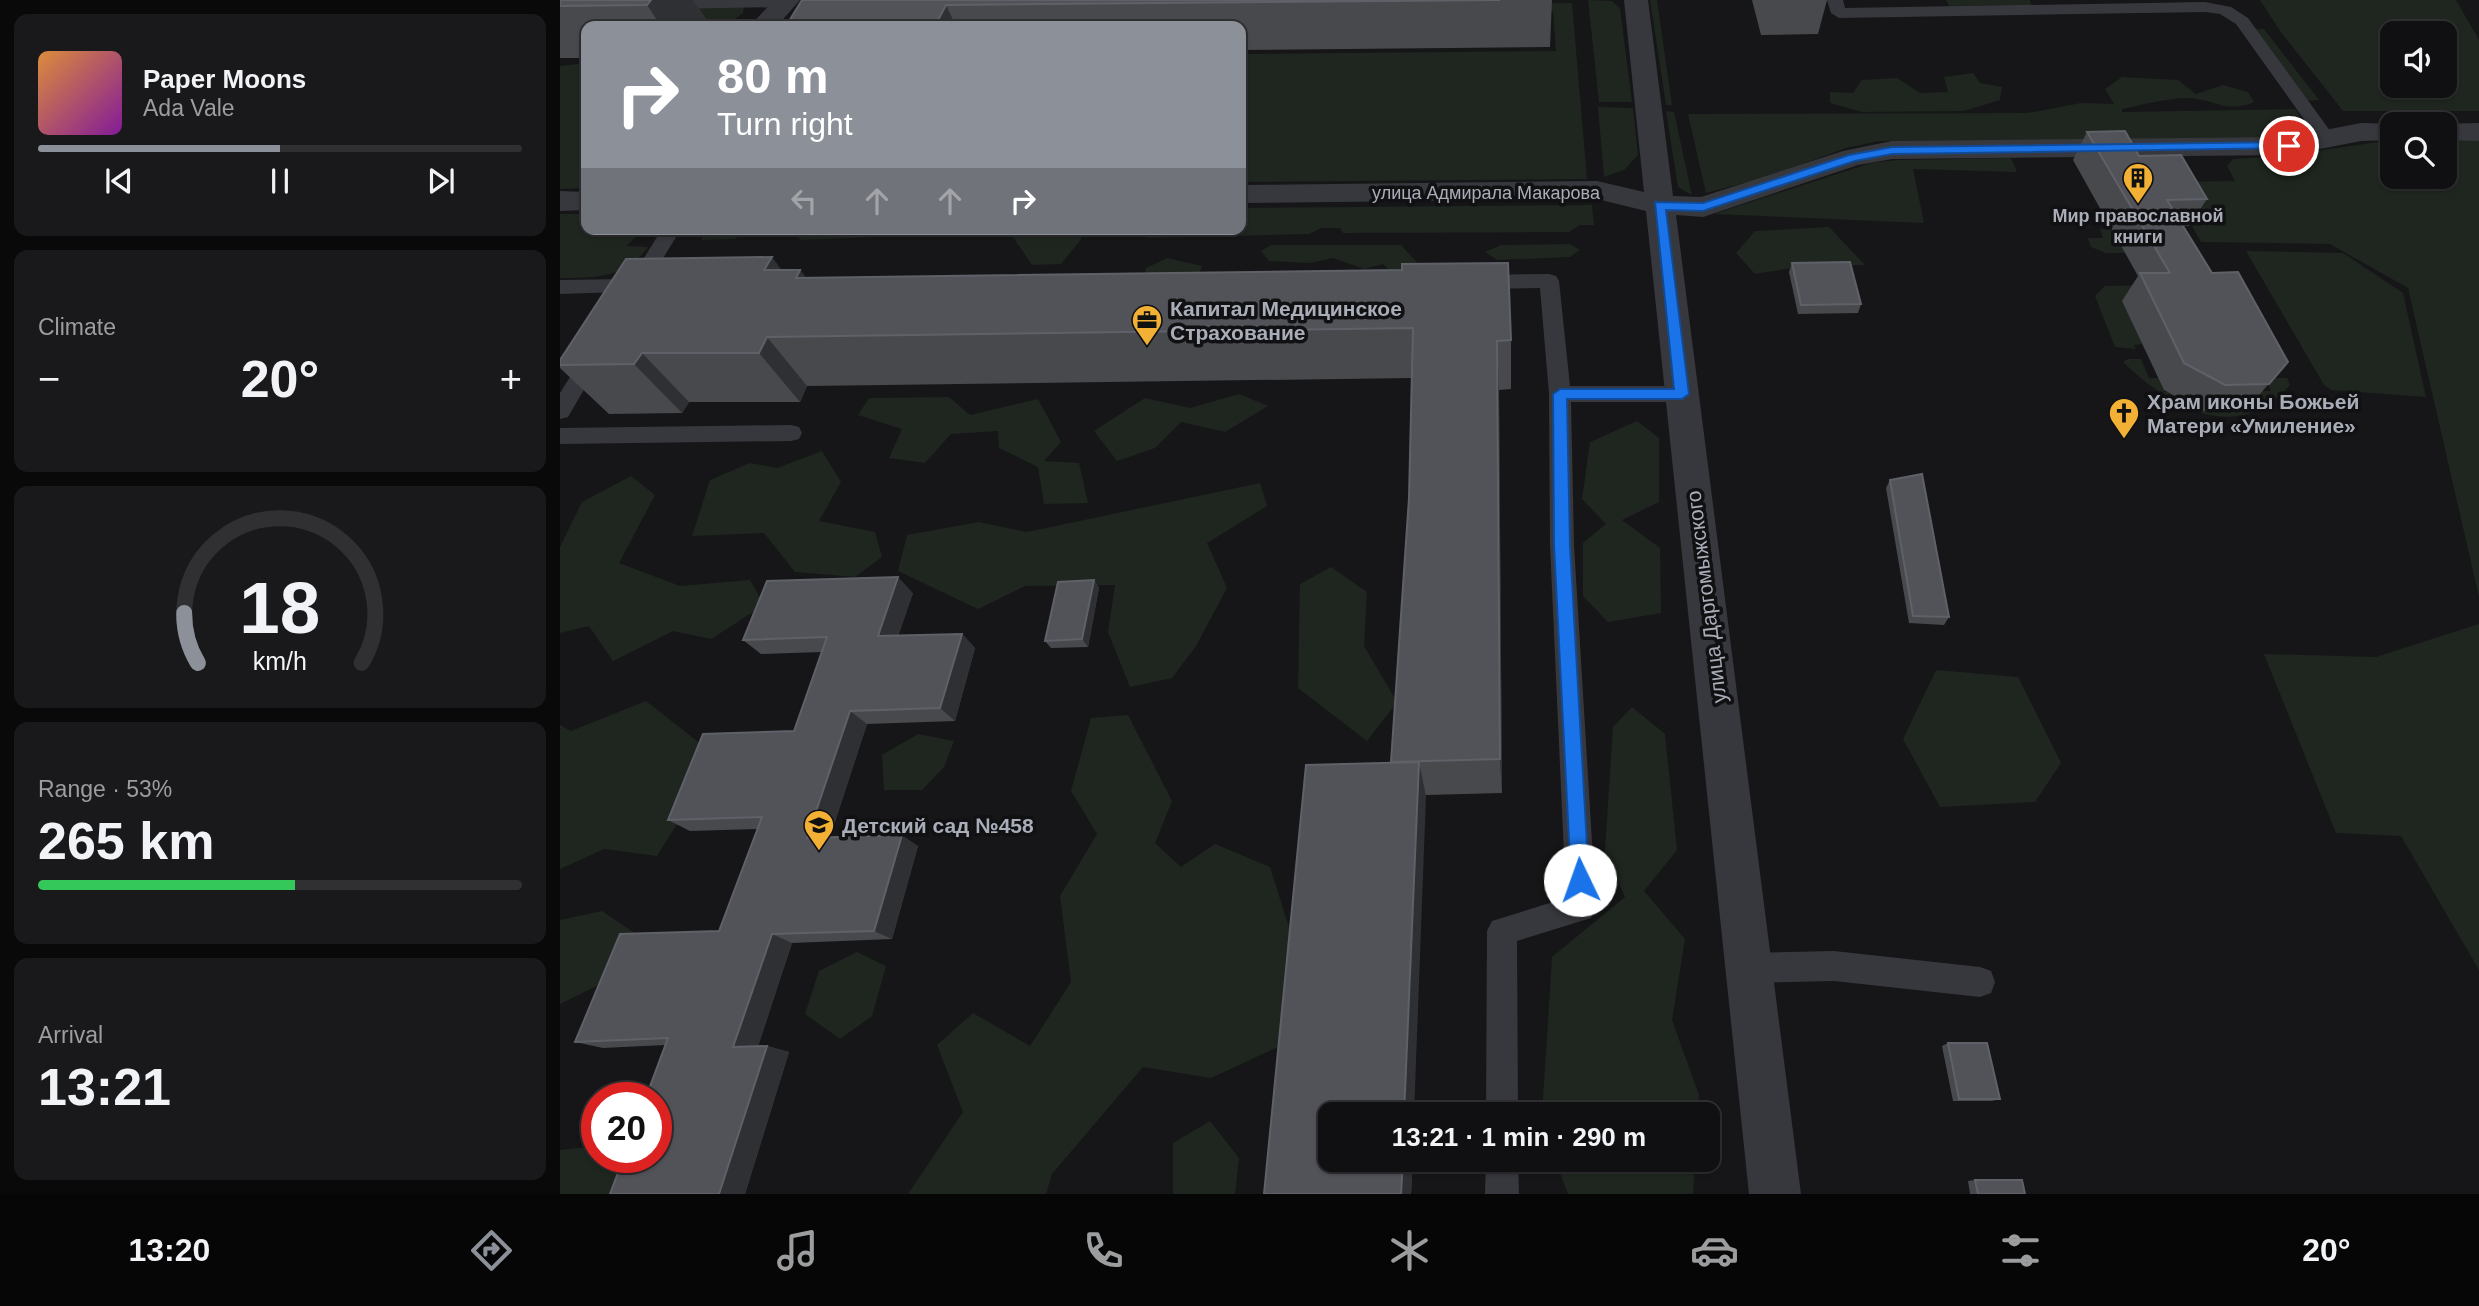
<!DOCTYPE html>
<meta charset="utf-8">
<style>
:root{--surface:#101012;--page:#19191b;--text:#f1f3f6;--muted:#9c9d9f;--line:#303032;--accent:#8c9099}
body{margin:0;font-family:Arial,sans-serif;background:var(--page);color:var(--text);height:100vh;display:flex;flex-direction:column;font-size:26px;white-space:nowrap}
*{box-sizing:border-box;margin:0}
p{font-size:23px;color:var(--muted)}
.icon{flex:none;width:38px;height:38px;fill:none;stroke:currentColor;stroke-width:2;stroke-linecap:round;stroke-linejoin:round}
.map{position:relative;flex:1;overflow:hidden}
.sheet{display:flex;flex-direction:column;gap:14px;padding:14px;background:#09090a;width:560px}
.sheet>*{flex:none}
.top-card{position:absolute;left:21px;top:21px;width:665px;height:214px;border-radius:14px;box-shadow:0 2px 5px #0004,0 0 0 2px var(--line);background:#8c9099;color:#fff;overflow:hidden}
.fabs{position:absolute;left:1820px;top:21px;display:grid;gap:14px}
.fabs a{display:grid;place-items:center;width:77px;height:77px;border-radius:14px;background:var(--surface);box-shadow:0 2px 5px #0004,0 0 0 2px var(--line);font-size:35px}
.speed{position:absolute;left:21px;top:1082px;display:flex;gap:14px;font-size:35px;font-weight:700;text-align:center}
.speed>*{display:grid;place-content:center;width:91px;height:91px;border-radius:50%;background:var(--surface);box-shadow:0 2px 5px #0004,0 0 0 2px var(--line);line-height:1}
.speed .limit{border:10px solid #d22;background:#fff;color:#111}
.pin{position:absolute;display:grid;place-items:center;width:60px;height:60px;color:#fff;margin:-30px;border:4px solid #fff;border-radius:50%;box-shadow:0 2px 7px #0007}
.me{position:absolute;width:77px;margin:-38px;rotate:357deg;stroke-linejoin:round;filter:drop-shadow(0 0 5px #0008)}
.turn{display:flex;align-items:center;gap:24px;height:147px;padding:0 21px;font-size:32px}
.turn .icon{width:91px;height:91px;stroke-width:2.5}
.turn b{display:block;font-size:49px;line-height:60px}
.lanes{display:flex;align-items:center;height:66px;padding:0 21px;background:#0003;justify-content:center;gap:35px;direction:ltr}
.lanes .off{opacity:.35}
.big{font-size:52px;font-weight:800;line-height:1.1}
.sheet .card{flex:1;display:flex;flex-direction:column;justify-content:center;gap:10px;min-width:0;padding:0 24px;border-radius:14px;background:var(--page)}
.sheet .dial{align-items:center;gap:0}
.dial svg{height:182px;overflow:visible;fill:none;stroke:var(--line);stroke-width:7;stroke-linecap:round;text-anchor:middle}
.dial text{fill:var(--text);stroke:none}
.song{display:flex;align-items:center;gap:21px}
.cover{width:84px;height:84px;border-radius:10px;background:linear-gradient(135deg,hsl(30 70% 55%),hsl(290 70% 35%))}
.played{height:7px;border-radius:4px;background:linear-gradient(90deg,var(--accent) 50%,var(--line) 50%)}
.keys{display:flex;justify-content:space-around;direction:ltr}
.heat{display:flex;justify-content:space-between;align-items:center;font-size:38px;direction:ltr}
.charge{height:10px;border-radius:5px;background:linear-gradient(90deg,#34c759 53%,var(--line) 0)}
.trip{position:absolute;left:758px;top:1102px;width:402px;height:70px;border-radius:14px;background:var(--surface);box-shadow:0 2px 5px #0004,0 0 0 2px var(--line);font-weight:800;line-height:70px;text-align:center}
.dock{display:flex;height:112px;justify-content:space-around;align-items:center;background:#060607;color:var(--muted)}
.dock .icon{width:49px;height:49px}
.dock .active{color:var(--accent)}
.dock b{font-size:32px;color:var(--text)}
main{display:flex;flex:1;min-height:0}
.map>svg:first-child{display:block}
.green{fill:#1e261f;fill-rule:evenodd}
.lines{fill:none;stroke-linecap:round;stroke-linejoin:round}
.service{fill:#37383d;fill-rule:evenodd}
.minor{fill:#37383d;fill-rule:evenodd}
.wall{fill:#47494d}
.shaded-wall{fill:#2f3033}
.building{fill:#525359;stroke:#5f6168;stroke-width:2}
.route{fill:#1a73e8;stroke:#114b97;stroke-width:2}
.labels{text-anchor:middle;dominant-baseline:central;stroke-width:7;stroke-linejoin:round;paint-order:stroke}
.far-street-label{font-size:18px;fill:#a8adb8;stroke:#111113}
.far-poi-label{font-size:18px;font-weight:bold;fill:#a8adb8;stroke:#111113}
.poi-label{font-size:21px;font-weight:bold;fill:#a8adb8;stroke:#111113;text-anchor:start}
.street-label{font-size:21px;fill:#a8adb8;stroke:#111113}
</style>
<main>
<section class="sheet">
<div class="card">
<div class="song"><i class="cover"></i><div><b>Paper Moons</b><p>Ada Vale</p></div></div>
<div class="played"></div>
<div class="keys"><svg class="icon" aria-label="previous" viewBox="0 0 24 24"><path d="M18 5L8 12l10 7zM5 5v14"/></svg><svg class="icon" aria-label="pause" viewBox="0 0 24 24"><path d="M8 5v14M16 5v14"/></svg><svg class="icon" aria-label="next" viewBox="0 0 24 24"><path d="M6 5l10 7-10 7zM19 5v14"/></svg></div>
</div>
<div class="card"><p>Climate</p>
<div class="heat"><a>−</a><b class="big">20°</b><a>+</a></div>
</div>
<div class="card dial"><svg viewBox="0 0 100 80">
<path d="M14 69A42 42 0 1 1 86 69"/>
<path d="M14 69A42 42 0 0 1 8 47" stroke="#8c9099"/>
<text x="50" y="56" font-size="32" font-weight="700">18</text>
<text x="50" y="72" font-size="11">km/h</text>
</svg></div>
<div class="card"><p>Range · 53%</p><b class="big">265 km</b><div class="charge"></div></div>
<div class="card"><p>Arrival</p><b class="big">13:21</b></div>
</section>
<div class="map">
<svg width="1919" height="1194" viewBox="0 0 1919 1194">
<rect width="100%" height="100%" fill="#161618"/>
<g class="green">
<path d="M1028 0 1052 1 1060 8 1072 102H1039Z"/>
<path d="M1090 0H1097L1112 105H1106Z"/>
<path d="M1386 0H1470L1471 5 1389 6Z"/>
<path d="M1700 0H1896L1919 40V111H1783L1720 31ZM1832 33H1885V86H1832Z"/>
<path d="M185 1 183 13 175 19 101 21 140 2Z"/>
<path d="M1012 3 1027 179 681 182V54L996 51 993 11H930V4Z"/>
<path d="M1696 29H1704L1759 100 1747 101Z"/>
<path d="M26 63V85L24 86 26 87V188L0 189V66Z"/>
<path d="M1413 73 1420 83 1442 87 1440 100 1404 111 1302 112 1270 103V92L1293 93 1302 80 1337 78 1360 93 1388 92 1384 77Z"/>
<path d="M1562 77 1618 80 1636 94 1663 85 1688 92 1694 102C1664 114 1656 99 1628 98 1606 98 1583 105 1562 109V112L1736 109 1740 117C1734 138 1715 137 1696 139L1319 141 1286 148 1207 177 1146 193 1128 114 1468 113 1521 103 1554 104 1545 89Z"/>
<path d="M1038 107 1073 108 1078 155 1064 170 1044 177Z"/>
<path d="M1106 111 1114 112 1132 195 1118 187Z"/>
<path d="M1832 140V177H1885V140H1919V597L1848 288 1770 244 1641 242 1607 182 1675 181 1667 166 1673 159 1720 156Z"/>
<path d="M1451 158 1457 172 1353 169 1364 223 1154 214 1311 163 1338 160Z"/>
<path d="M1032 205 1034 225H1020L1009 232 783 233 780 228H761L749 234 587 238 579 230H511L522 238 501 264 472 265 453 237 456 231 325 232 317 237 241 240 234 233 183 234 175 239 142 240V236L133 235 135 229H681V208Z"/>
<path d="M0 214H26V229L96 230 95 234H79L66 246 88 247C65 278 36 278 0 278Z"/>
<path d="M1269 227 1305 265 1238 267 1195 274 1176 253 1195 231Z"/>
<path d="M1540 229 1554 230 1603 253H1546L1531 247 1528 238H1543Z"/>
<path d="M1010 244 1020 250 1010 257 937 260 925 252 941 245Z"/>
<path d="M711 245H841L863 269 835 276 823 264 804 269 773 258 750 263 709 261 701 251Z"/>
<path d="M1686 251 1783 253 1843 293 1866 397 1771 390 1764 385Z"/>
<path d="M607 258 642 266 636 279 584 282 586 268Z"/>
<path d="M1583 285 1563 301 1583 344 1574 345 1576 349 1555 347 1535 296 1545 286Z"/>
<path d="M1568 359H1581L1589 378H1599L1605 392 1711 391 1705 378H1727L1730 385C1678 447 1609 407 1563 362Z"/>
<path d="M679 394 708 406 665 432 621 422 595 448 557 461 534 431 585 398 630 408Z"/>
<path d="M389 397 410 415 478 399 501 442 484 461 519 463 528 503 484 504 478 467 439 448 438 431 391 434 365 463 329 458 342 429 298 415 309 398Z"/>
<path d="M1077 421 1099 438V502L1062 520 1100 548 1101 613 1048 622 1023 596V543L1046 524 1022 499 1030 442Z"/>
<path d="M262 451 281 482 259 521 315 532 322 557 295 577 235 572 204 533 132 536 150 480 190 463 217 468Z"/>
<path d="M71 476 95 495 59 563 120 586 190 580 204 605 151 639 113 631 53 661 29 626 0 633V547L22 502Z"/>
<path d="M700 483 707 506 647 543 667 588 636 646 612 678 570 687 548 632 555 585 465 586 418 609 338 571 347 535 419 522 467 532Z"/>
<path d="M771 567 807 592 804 646 837 702 807 741 738 688 740 584Z"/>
<path d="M1919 624V970L1841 836 1776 833 1704 654 1816 657Z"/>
<path d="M1376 670 1458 677 1501 763 1475 802 1380 807 1343 739Z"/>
<path d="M86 701 142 745 125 811 97 856 44 849 0 869V725L11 731Z"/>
<path d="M1072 707 1105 734 1117 850 1084 891 1125 939 1112 1020 1139 1095 1138 1115H982L992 957 1065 897 1045 851 1053 727Z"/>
<path d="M568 715 612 801 595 843 621 867 655 844 710 867 734 943 720 1046 651 1078 583 1067 492 1174 486 1194H348L403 1112 377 1045 413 1013 470 1046 511 982 500 896 537 834 511 791 531 718Z"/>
<path d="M358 734 394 741 384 767 362 790H324L322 755Z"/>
<path d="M42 911 76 934 45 982 0 1004V920Z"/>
<path d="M297 952 326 966 312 1016 280 1039 245 1014 259 971Z"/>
<path d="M650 1121 679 1158 675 1194H613V1143Z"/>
<path d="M37 1146V1157H78L107 1194H0V1150Z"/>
<path d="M995 1160H1135L1133 1194H1008Z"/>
</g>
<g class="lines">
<g class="service">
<path d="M101 0H232L233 2 225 7 104 9 96 4Z"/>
<path d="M1267 0H1283L1285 8 1645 2 1671 7 1688 18 1776 139 1773 143H1761L1676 24 1660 14 1645 12 1279 18 1271 13Z"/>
<path d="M102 229H121L89 281 92 286 89 291 0 294V280L71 279Z"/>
<path d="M989 274 996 276 999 281 1010 386H1122L1130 388 1133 394 1130 400 1122 402H1011L1014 545 1036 908 1031 918 957 941 958 1115H926L927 931 932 921 1006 898 990 545 989 394 980 288 916 289 909 287 906 282 909 277 916 275Z"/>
<path d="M34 347 41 350 44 355 8 417 0 419V393L27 350Z"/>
<path d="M231 425 239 427 242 433 239 439 231 441 0 444V428Z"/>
<path d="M1274 951 1420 967 1431 971 1435 982 1431 993 1420 997 1274 981 1191 983 1180 979 1176 968 1180 957 1191 953Z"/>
<path d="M926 1160H958L959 1194H925Z"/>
</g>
<g class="minor">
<path d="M214 0H240L217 26H190Z"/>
<path d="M1064 0H1088L1113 196 1141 197 1283 151 1332 141 1729 137 1801 123 1835 124H1832V140L1801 141 1729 155 1332 159 1298 165 1143 217 1116 215 1241 1194H1189L1086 211 1037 199 681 203V185L1037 181 1084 192Z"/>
<path d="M1919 123V141L1885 140V124H1882Z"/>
<path d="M0 191 26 192V210L0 211Z"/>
</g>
</g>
<g class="wall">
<path d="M0 0H133L148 22 145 26H26V58H0Z"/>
<path d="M242 0H992L990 47 681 50V26H226Z"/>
<path d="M1192 0H1267L1258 34 1201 35Z"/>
<path d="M1527 132 1579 156 1647 199 1629 226H1623L1652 273 1728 362 1686 410 1643 411 1604 390 1562 301 1578 276 1513 160Z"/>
<path d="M1232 263 1301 304 1298 313 1238 314 1229 272Z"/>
<path d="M221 270H240L246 278 842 270 951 340V389L939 390 942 793 866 795 770 1160H853L851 1194H704L831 763 849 498 852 378 247 386 240 402H129L122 413 49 414 0 368V360Z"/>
<path d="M1330 480 1389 617 1384 625 1349 623 1326 488Z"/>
<path d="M534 580 539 588 528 647 491 648 485 641Z"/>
<path d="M353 593 338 636 402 634 415 648 395 721 307 724 270 837 358 846 332 939 232 943 198 1046H207L229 1052 185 1194H50L105 1045 43 1048 15 1042 159 931 197 829 130 831 108 820 234 731 262 652 201 654 183 640Z"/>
<path d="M1388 1043 1440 1099 1432 1101H1393L1382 1046Z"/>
<path d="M1415 1180 1465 1194H1410L1408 1181Z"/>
</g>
<g class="shaded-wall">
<path d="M91 0H133L148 22 145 26H101L87 5Z"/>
<path d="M386 5 396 26H375Z"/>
<path d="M212 257 250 308 204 270Z"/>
<path d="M240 270 277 320 236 278Z"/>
<path d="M207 337 247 386 240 402 199 353Z"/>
<path d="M937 341 939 390 942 793 940 759Z"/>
<path d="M82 353 129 402 122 413 74 364Z"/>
<path d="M338 577 353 593 333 651 318 636Z"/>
<path d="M534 580 539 588 528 647 522 639Z"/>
<path d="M402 634 415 648 395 721 380 708Z"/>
<path d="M290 711 307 724 266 849 247 838Z"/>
<path d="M859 762 866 796 854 1115H844Z"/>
<path d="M342 835 358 846 332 939 314 931Z"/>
<path d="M212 934 232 943 196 1053 173 1047Z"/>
<path d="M207 1046 229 1052 185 1194H159Z"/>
<path d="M843 1160H853L851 1194H841Z"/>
</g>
<g class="building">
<path d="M0 0H91L87 5 0 6Z"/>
<path d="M242 0H940L386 5 375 26H226Z"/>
<path d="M1565 131 1579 156 1621 155 1647 199 1607 200 1652 273 1678 272 1728 362 1709 384 1665 385 1624 363 1580 273H1610L1527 132Z"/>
<path d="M212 257 204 270H240L236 278 842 270V264L948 263 951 340 937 341 940 759 831 762 849 498 853 328 207 337 199 353H82L74 364 0 365V360L66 259Z"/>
<path d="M1290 262 1301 304 1241 305 1232 263Z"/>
<path d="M1362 474 1389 617 1353 616 1330 480Z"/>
<path d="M338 577 318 636 402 634 380 708 290 711 247 838 342 835 314 931 212 934 173 1047 207 1046 159 1194H50L64 1157H96V1097H86L108 1038 15 1042 60 934 159 931 202 817 108 820 143 734 234 731 267 637 183 640 207 581Z"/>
<path d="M534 580 522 639 485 641 498 582Z"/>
<path d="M859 762 844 1115H770V1160H843L841 1194H704L746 765Z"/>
<path d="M1388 1043H1427L1440 1099H1399Z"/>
<path d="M1415 1180H1462L1465 1194H1418Z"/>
</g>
<path class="route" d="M1729 142 1735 146 1733 148 1332 154 1295 161 1143 211 1106 210 1129 394 1122 399H1007L1010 545 1029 880 1026 887 1020 890 1013 887 1011 880 994 545 993 394 1000 389H1114L1095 202 1143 203 1289 155 1332 147Z"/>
<defs>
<g id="building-pin" transform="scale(1.575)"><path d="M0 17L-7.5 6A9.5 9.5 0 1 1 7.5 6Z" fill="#f2b134" stroke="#111113"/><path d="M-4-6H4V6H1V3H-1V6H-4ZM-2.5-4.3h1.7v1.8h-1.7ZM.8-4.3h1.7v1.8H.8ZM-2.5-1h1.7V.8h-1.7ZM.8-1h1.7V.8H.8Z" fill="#111"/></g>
<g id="office-pin" transform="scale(1.575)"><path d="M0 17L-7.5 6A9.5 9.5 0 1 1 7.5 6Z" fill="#f2b134" stroke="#111113"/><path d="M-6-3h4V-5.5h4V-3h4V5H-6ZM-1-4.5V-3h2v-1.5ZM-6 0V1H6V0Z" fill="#111"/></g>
<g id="church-pin" transform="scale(1.575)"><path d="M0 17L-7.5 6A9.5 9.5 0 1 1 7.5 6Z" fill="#f2b134" stroke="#111113"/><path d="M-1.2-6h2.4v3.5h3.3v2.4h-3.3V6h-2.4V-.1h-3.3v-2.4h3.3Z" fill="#111"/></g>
<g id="school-pin" transform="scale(1.575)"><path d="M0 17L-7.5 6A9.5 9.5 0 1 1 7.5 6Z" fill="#f2b134" stroke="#111113"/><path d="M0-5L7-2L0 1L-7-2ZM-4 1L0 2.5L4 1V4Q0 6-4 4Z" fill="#111"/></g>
</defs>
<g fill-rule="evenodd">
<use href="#building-pin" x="1578" y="178"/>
<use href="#office-pin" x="587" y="320"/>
<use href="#church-pin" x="1564" y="413"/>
<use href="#school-pin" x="259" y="825"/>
</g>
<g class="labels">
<g class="far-street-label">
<text x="926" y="193">улица Адмирала Макарова</text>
</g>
<g class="far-poi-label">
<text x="1578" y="216">Мир православной<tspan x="1578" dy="21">книги</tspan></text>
</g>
<g class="poi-label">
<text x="610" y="308">Капитал Медицинское<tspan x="610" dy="24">Страхование</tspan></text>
<text x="1587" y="401">Храм иконы Божьей<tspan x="1587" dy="24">Матери «Умиление»</tspan></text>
<text x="282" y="825">Детский сад №458</text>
</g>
<g class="street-label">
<text transform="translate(1146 597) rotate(-97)">улица Даргомыжского</text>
</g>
</g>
</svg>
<div class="fabs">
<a><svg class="icon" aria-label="sound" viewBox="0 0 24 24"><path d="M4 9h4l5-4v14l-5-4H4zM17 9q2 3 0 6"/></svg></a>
<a><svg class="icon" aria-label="search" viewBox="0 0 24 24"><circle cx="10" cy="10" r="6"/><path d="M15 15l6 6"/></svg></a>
</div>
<div class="speed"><div class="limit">20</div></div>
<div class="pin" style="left:1729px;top:146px;background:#d93025"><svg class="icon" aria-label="arrive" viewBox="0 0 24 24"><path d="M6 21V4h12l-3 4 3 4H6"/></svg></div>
<svg class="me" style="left:1020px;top:880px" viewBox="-20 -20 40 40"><circle r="19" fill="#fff"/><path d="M0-13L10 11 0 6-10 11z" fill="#1a73e8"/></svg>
<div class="trip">13:21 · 1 min · 290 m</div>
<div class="top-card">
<div class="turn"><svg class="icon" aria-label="right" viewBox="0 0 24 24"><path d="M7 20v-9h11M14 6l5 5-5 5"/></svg><div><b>80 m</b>Turn right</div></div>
<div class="lanes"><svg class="icon off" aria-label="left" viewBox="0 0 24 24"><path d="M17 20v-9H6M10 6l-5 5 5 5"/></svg><svg class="icon off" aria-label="ahead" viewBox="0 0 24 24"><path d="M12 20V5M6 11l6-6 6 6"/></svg><svg class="icon off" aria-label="ahead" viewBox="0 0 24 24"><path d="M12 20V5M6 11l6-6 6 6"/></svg><svg class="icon" aria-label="right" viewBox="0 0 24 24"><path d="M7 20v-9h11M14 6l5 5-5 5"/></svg></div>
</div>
</div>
</main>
<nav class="dock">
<b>13:20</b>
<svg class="icon active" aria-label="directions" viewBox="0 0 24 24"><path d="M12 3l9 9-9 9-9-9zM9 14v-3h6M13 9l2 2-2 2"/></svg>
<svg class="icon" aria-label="music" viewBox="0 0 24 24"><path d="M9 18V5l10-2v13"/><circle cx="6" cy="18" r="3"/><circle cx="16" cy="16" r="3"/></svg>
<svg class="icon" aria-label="phone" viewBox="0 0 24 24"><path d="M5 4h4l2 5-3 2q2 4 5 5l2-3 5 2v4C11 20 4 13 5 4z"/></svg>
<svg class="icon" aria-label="climate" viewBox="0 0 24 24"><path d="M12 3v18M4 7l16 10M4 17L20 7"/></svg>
<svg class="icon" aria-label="car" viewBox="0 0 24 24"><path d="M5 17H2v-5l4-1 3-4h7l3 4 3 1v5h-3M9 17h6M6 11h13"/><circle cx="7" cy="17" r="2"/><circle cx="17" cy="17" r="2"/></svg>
<svg class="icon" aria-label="filters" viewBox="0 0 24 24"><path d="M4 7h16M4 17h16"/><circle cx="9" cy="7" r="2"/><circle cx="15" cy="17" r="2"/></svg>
<b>20°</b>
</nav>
